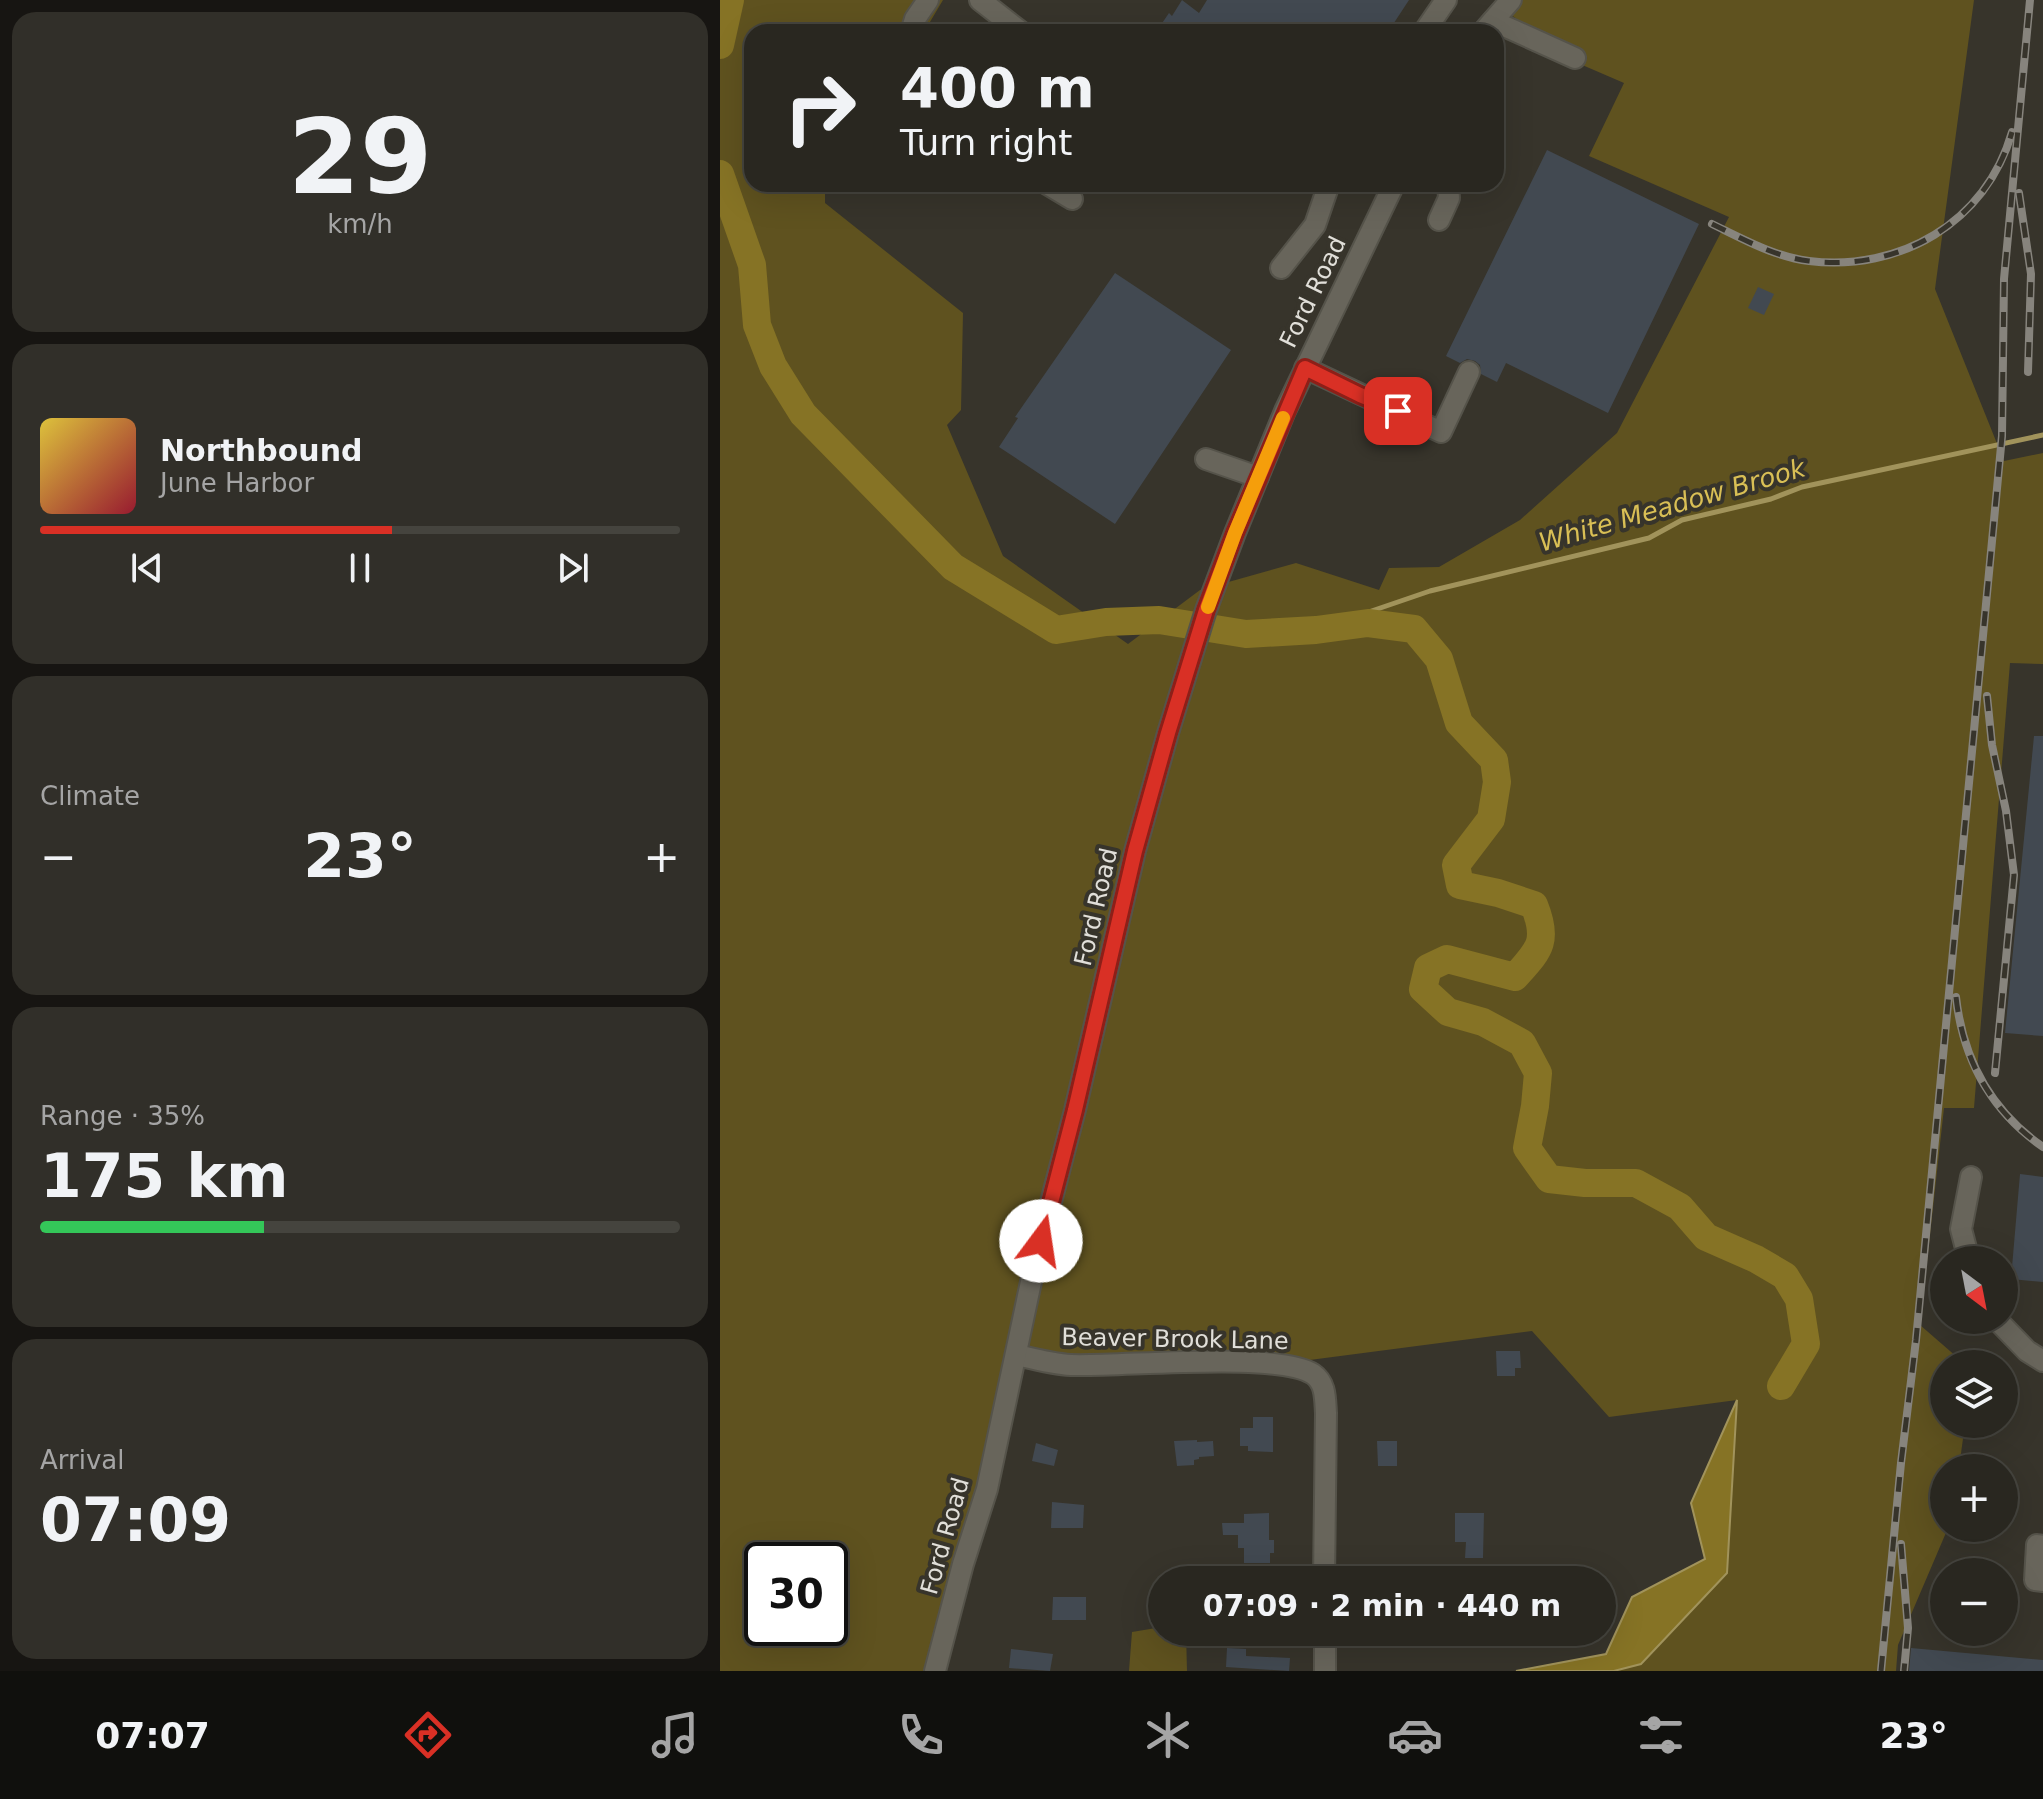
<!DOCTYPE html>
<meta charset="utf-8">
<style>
:root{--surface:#292720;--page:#312f29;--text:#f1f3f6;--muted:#a5a5a5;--line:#45443e;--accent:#d93025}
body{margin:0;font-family:"DejaVu Sans",sans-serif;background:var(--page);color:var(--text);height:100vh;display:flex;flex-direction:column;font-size:30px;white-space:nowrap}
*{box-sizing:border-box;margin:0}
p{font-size:26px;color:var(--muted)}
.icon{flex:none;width:44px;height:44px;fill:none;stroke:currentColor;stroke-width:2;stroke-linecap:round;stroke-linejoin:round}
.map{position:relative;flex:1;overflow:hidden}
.details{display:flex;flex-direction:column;gap:12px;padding:12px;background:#171512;width:720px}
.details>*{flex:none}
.hud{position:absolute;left:24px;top:24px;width:760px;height:168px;border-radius:24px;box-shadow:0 8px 32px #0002,0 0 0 2px var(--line);background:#292720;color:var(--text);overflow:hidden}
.needle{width:52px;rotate:148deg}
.tools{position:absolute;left:1210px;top:1246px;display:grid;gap:16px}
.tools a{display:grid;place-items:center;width:88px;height:88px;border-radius:50%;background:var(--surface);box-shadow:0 8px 32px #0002,0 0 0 2px var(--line);font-size:40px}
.speed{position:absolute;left:24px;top:1542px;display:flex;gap:16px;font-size:40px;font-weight:700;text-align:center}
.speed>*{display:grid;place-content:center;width:104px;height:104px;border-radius:50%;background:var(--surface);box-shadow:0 8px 32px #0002,0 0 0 2px var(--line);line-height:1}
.speed .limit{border:4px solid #111;border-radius:12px;background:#fff;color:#111}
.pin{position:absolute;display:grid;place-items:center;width:68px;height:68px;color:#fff;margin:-34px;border-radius:16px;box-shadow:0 4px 12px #0006}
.me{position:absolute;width:88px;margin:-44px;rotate:14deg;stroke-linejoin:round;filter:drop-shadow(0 0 6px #0008)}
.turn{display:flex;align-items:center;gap:28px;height:168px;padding:0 24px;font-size:36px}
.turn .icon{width:104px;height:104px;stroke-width:2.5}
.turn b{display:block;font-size:56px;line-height:68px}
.big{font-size:60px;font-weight:700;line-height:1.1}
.details .card{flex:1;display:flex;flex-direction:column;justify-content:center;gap:12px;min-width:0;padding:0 28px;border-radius:24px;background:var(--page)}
.details .dial{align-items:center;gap:0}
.dial b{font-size:104px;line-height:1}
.song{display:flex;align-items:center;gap:24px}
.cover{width:96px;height:96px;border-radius:12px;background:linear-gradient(135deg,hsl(50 70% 55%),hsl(350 70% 35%))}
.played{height:8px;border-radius:4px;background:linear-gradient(90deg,var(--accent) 55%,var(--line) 55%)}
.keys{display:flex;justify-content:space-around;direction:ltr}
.heat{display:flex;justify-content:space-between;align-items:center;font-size:44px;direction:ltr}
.charge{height:12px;border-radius:6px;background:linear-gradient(90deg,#34c759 35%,var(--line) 0)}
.trip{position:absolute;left:428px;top:1566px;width:468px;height:80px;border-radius:40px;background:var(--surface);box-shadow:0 8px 32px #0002,0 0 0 2px var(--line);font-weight:700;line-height:80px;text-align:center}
.tabs{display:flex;height:128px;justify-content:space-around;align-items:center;background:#10100d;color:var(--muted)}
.tabs .icon{width:56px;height:56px}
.tabs .selected{color:var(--accent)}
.tabs b{font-size:36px;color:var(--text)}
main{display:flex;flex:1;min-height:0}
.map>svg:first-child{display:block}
.green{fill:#5f521f;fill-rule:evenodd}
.water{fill:#867325;stroke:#a1935b;stroke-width:2}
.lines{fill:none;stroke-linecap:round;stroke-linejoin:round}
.stream{stroke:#a1935b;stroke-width:5}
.river{stroke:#867325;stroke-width:28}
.building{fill:#424951}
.minor-casing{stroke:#55534a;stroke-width:24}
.minor{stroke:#68655b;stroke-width:20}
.rail-casing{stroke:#87847d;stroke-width:8}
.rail{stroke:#37342b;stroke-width:5;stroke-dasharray:15;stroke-linecap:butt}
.route-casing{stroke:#8d1f18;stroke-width:20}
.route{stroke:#d93025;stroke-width:14}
.slow{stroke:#f59e0b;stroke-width:14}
.labels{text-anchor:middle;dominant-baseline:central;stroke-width:8;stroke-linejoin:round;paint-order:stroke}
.street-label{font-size:24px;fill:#e1dfd9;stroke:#37342b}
.water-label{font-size:26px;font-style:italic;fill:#d9bf55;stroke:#37342b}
</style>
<main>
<section class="details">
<div class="card dial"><b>29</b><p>km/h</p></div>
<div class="card">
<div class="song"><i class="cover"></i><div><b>Northbound</b><p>June Harbor</p></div></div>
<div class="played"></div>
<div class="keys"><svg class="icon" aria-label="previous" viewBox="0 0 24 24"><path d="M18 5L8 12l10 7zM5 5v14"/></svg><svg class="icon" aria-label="pause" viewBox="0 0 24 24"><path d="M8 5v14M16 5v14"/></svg><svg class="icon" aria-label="next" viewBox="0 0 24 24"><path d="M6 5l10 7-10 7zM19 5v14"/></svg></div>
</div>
<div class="card"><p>Climate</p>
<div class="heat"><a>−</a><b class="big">23°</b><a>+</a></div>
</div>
<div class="card"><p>Range · 35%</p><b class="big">175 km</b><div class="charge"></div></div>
<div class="card"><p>Arrival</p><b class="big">07:09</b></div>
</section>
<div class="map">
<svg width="1323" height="1671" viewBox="0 0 1323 1671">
<rect width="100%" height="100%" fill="#37342b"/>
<g class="green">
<path d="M0 0H223L204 32H32V184H105V203L243 313 241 410 227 425 283 556 408 644 480 590 576 563 659 590 669 568 719 567 800 520 897 433 1009 217 869 156 904 83 853 61 774 2 777 0H1254L1215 289 1284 461 1323 453V664L1290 663 1254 1108H1224L1200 1325 1245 1364H1224V1424H1245L1239 1468H1224V1528H1228L1178 1645 1176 1671H894L922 1664 1007 1573 1017 1400 889 1417 812 1331 582 1361 291 1358 215 1671H0ZM42 1560H110V1628H42Z"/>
<path d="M442 1627V1632H466L467 1671H409L412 1632Z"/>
</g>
<path class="water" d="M1017 1400 1007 1573 921 1664 894 1671H796L886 1654 912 1597 985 1559 971 1503Z"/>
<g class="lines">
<path class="stream" d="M596 630 710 591 929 538 962 520 1051 499 1082 487 1323 435"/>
<g class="river">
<path d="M0 45 10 0"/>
<path d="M0 174 32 265 37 325 53 366 83 414 233 567 336 630 386 622 439 620 526 634 596 630 648 623 694 629 719 659 739 723 774 760 777 782 771 819 736 865 740 885 778 893 814 905C829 942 819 950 795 977L727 959 708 968 703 989 728 1012 763 1022 802 1043 818 1073 815 1106 807 1148 829 1179 865 1183H916L960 1207 986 1237 1036 1259 1065 1276 1079 1299 1086 1344 1061 1386"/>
</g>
</g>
<g class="building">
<path d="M462 0 479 13 487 0H689L668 32H436L449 13 452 16Z"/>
<path d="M827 150 979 224 888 413 786 363 777 382 761 374 760 365 755 361 747 359 740 363 726 356Z"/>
<path d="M395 273 511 350 395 524 279 447 298 418 295 417Z"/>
<path d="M1038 287 1054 294 1044 315 1028 308Z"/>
<path d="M1314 736H1323V1036L1285 1033Z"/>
<path d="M1300 1174 1323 1177V1282L1291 1279Z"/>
<path d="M776 1351H800L801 1368H795V1376H777Z"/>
<path d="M533 1417H553V1452L528 1451V1446H520V1428H533Z"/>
<path d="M477 1440V1442L493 1441 494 1456 479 1457V1459L474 1460V1465L457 1466 454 1441Z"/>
<path d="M657 1441H677V1466H658Z"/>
<path d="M316 1443 338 1450 334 1466 312 1461Z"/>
<path d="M332 1502 364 1505 363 1528H331Z"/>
<path d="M549 1513V1540H554V1553H550V1563H524V1548H518V1535H503L502 1523H524V1514Z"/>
<path d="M735 1513H764L763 1558H745L746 1542H735Z"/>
<path d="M333 1597H366V1620H332Z"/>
<path d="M507 1648 526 1649V1656L570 1658 569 1671 506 1667Z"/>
<path d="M1191 1648 1323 1660V1671H1189Z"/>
<path d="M291 1649 333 1654 330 1671 289 1668Z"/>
</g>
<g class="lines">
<g class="minor-casing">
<g id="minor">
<path d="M260 0 301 32"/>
<path d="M773 21 855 58"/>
<path d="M191 32 195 19 208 0"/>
<path d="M704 32 726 0"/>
<path d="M763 32 791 0"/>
<path d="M327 184 352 199"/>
<path d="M719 220 729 198 728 184"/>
<path d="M561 268 595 225 609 184"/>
<path d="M585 368 721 432 749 372"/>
<path d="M486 459 538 477"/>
<path d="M1249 1260 1241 1229 1251 1177"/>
<path d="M1277 1320 1307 1351 1323 1361"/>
<path d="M297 1355C314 1359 333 1364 351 1365 402 1367 557 1351 593 1374 606 1383 605 1399 606 1413L604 1580"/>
<path d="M1323 1546 1317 1545 1315 1580 1323 1581"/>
<path d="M605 1632V1671"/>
<path d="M215 1671 243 1564 267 1489 315 1263 355 1110 415 851 448 733 486 610 515 533 565 411 674 184"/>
</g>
</g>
<use href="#minor" class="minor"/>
<g class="rail-casing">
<g id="rail">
<path d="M1299 193 1311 274 1308 372"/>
<path d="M992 224C1023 239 1055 257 1089 261 1179 272 1266 223 1292 132"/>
<path d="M1267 696 1272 745 1286 811 1294 875 1275 1073"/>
<path d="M1236 997C1243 1060 1270 1110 1323 1147"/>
<path d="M1181 1544 1188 1628 1184 1671"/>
<path d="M1161 1671 1181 1463 1196 1340 1282 436 1284 279 1310 0"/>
</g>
</g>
<use href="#rail" class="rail"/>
</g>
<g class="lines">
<g class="route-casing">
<path id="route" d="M321 1241 355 1110 415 851 448 733 486 610 515 533 585 368 640 395 678 411"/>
</g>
<use href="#route" class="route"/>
<path class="slow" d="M488 607 515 533 563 418"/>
</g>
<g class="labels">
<g class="street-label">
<text transform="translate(593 292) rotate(-64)">Ford Road</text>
<text transform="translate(376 907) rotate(-77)">Ford Road</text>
<text transform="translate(455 1339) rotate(1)">Beaver Brook Lane</text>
<text transform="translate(225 1536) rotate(-74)">Ford Road</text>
</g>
<g class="water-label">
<text transform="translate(952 505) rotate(-16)">White Meadow Brook</text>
</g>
</g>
</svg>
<div class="tools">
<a><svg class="needle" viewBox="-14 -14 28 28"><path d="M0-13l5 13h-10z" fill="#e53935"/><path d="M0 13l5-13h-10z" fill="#a5a5a5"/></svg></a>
<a><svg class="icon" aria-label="layers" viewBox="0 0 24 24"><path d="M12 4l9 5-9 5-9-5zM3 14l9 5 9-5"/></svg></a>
<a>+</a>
<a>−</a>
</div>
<div class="speed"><div class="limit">30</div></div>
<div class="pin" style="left:678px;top:411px;background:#d93025"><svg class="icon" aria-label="arrive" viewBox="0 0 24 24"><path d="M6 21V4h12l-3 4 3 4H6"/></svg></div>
<svg class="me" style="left:321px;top:1241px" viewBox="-20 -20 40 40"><circle r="19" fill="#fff"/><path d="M0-13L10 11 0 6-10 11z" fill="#d93025"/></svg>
<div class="trip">07:09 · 2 min · 440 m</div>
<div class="hud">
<div class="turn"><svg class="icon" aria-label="right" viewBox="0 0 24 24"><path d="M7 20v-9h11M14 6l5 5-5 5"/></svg><div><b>400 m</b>Turn right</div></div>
</div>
</div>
</main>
<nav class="tabs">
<b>07:07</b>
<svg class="icon selected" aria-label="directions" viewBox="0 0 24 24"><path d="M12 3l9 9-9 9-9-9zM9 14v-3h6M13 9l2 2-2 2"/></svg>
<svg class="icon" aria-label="music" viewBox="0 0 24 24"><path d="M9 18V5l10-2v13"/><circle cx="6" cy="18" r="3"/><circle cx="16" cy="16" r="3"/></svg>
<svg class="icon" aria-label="phone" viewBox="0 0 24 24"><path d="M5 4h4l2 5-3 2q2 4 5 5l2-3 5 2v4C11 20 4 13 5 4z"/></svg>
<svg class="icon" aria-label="climate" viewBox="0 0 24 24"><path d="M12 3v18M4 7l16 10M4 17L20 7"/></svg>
<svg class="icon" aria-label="car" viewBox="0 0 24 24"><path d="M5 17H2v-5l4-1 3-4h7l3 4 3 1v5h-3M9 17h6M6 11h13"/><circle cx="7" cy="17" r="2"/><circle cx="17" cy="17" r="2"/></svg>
<svg class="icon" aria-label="filters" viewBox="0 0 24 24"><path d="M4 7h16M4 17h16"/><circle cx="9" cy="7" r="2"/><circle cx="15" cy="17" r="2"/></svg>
<b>23°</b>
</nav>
